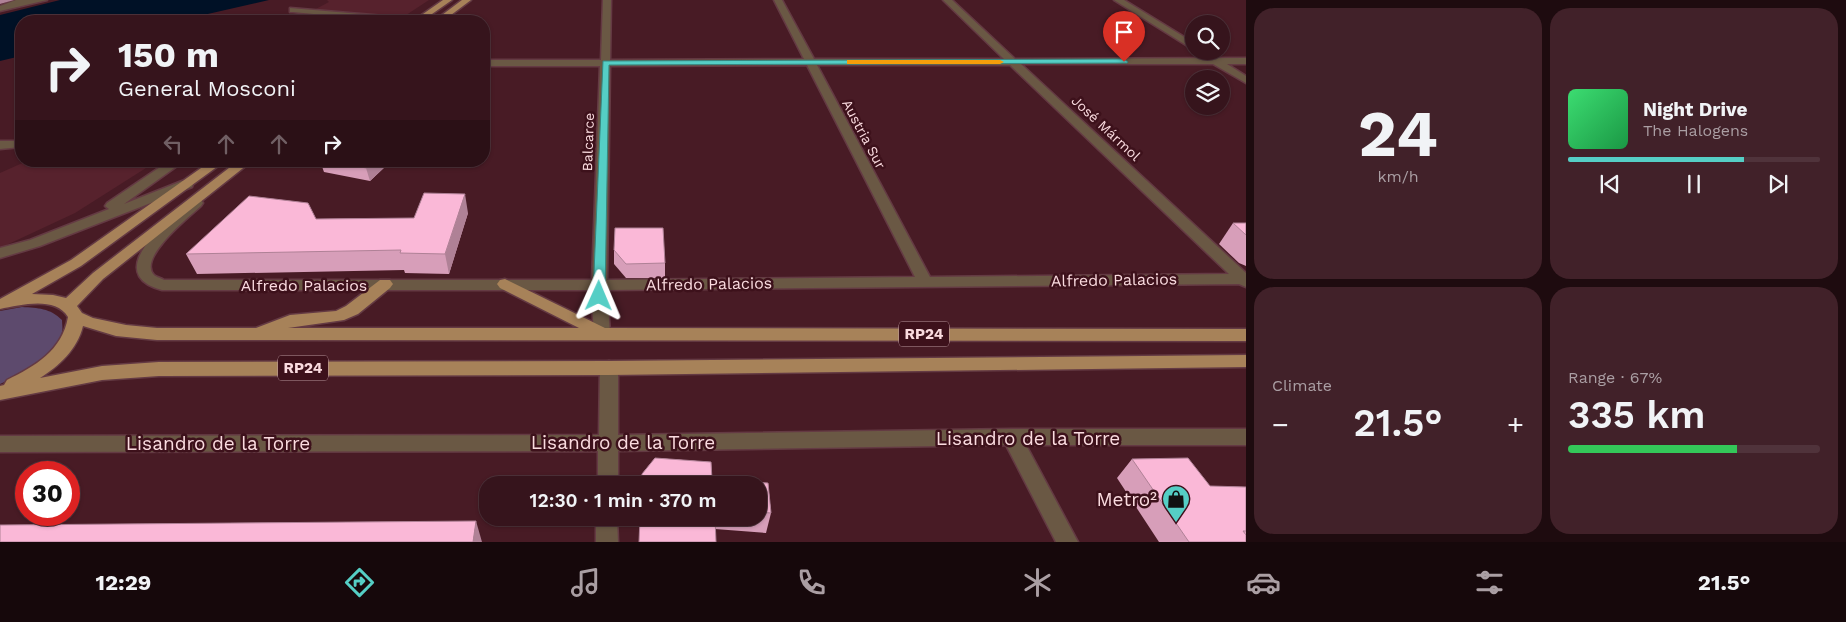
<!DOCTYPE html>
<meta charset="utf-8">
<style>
:root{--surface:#36141c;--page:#412129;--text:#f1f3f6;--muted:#aa9ea3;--line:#50333b;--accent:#55cec5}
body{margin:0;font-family:"Work Sans",sans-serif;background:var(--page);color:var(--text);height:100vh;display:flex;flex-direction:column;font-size:19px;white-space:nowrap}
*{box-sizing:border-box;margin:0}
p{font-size:16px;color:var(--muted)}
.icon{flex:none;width:28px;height:28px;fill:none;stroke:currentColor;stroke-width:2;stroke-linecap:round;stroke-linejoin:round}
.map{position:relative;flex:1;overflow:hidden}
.panel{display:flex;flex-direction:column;gap:8px;padding:8px;background:#1e0b0f;width:600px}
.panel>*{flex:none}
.guide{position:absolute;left:15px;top:15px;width:475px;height:152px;border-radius:20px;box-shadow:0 1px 4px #0004,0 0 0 1px var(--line);background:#36141c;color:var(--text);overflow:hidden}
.tools{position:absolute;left:1185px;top:15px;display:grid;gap:10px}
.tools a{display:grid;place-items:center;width:45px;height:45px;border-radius:50%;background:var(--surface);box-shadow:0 1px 4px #0004,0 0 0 1px var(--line);font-size:25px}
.speed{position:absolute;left:15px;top:461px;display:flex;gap:10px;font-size:25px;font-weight:700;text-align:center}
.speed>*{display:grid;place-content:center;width:65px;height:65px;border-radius:50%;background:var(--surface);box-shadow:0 1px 4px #0004,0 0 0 1px var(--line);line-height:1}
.speed .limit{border:8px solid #d22;background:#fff;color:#111}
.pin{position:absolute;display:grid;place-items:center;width:42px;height:42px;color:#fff;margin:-51px -21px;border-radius:50% 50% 50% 0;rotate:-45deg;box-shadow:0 0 5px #0007}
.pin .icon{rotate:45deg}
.me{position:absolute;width:55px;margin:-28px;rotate:1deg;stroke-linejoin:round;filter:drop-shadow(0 0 4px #0008)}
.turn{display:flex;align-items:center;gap:18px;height:105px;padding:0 20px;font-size:22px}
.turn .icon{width:65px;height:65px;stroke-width:2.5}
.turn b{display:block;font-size:35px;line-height:42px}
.lanes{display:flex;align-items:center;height:48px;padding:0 20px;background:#0003;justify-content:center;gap:25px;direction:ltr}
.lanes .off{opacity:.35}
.big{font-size:38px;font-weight:600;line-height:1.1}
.panel .widget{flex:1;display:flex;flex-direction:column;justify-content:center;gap:8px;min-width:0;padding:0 18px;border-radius:20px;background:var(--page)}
.panel .dial{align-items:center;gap:0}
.dial b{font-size:65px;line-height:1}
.song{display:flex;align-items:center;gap:15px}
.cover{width:60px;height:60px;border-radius:8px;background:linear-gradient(135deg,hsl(140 70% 55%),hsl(140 70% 35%))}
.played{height:5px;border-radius:2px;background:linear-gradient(90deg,var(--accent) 70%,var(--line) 70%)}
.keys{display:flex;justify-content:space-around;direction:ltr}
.heat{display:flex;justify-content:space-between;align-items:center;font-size:28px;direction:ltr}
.charge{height:8px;border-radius:4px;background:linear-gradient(90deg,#34c759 67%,var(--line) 0)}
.panel .tiles{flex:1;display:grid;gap:8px;grid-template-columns:repeat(2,1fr)}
.trip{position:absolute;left:479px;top:476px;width:288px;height:50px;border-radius:20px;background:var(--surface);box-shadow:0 1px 4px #0004,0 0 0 1px var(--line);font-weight:600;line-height:50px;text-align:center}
.dock{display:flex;height:80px;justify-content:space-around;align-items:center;background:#16080b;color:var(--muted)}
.dock .icon{width:35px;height:35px}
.dock .active{color:var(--accent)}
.dock b{font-size:22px;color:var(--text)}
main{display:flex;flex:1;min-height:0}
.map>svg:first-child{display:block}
.built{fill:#57222d}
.green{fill:#5d4a6d}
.water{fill:#001126}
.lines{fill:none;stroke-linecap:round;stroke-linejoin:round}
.minor-casing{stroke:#643a43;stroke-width:3}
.major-casing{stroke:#643a43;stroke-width:3}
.minor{fill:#6a5844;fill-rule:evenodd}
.major{fill:#a78259;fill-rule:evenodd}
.wall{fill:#d79eb9}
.shaded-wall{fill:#af8196}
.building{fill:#fab8d7;stroke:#af8196}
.route{fill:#55cec5;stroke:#378680}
.slow{fill:#f59e0b}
.labels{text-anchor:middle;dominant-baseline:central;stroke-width:5;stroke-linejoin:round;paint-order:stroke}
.far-street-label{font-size:14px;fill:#fadbdf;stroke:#3d111b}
.shield{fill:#3d111b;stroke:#c19ea4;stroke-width:1}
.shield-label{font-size:15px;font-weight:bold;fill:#fadbdf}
.street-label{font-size:16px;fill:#fadbdf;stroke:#3d111b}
.near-street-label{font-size:19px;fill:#fadbdf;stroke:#3d111b}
.near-poi-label{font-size:19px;fill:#fadbdf;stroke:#3d111b;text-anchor:end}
</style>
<main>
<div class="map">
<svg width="1246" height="542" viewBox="0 0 1246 542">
<rect width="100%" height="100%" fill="#481b25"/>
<g class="built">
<path d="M327 0H429L400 19 314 10 329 2Z"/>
<path d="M27 161H157L75 213 0 248V173Z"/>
</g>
<path class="green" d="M22 307C38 308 50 308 62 320 62 324 63 329 62 332 57 356 20 375 0 384V311Z"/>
<path class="water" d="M60 0H269L177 21H21V56L0 61V15Z"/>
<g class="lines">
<g class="minor-casing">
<g id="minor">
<path d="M16 0H47L0 11V6Z"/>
<path d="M603 0H611L610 60 804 59 774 0H782L814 59H1004L943 0H952L1015 59 1246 58V64H1227L1246 76V83L1213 64H1021L1246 273V287L1239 284 607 290 610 333 608 337 602 339 596 337 594 333 591 290H162C113 277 147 240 169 220 176 214 185 202 193 200 196 199 197 199 201 200L203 203 201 206C190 216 137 258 154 275 156 277 161 278 164 280H592L600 66H484V60H601ZM807 65 915 277 607 280 610 66ZM817 65H1010L1229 274 930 277Z"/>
<path d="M1114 0H1124L1194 43V50Z"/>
<path d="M290 8 408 18 412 21H384L293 12H290Z"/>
<path d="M0 141H21V147L0 149Z"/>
<path d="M169 161H184L124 204 182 181H192L193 184 192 187 40 246 0 258V248L30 240 109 209 105 206 107 203Z"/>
<path d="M609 361 615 363 618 368V435L1012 429H1246V445H1026L1078 542H1056L1006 445 618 451V485H598V451L0 452V436L599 435 600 368 603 363Z"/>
<path d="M596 518H617L618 542H596Z"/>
</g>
</g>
<g class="major-casing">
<g id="major">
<path d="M443 0H452L422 21H413Z"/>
<path d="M462 0H471L443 21H434Z"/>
<path d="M211 161H225L81 266 32 294 53 295 66 298 93 273 238 161H252L103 279 77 306 82 313 93 318 126 325 157 328H256L290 315 336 311 346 306 380 280H390L393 284 390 288 358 314 344 320 288 328H579L500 288 497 284 500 280 505 279 605 328 1246 329V341L157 340 116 336 83 326C77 350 59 366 40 378L102 366 159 362 609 361 1246 355V367L609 375 159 376 102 380 0 400V386L4 385 7 380C35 366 62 351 68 317 55 296 21 305 0 309V299L71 260Z"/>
</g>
</g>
<use href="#minor" class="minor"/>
<use href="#major" class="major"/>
</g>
<g class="wall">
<path d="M320 161H389V163L370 181 324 172Z"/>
<path d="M468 213 449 274 405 273 404 270 197 274 186 254 316 219 414 218Z"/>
<path d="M1233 223H1246V266L1239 263 1219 244Z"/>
<path d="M614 250 665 263V278H626L614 264Z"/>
<path d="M655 458 711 462 712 480 768 483 771 513 766 533 715 529 716 542H639L640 518H758V485H641L642 474Z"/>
<path d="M1132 459 1210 486 1246 487V542H1159L1117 478Z"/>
</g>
<g class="shaded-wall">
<path d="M0 0H14L0 4Z"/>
<path d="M374 161H389V163L370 181 366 168Z"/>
<path d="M465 194 468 213 449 274 445 254Z"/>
<path d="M476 521 482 542H473Z"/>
</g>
<g class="building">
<path d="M331 161H374L366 168Z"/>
<path d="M424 193 465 194 445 254 400 253 401 250 186 254 249 196 308 203 316 219 414 218Z"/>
<path d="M1233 223H1246V235Z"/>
<path d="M615 228H663L665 263 626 264 614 250Z"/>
<path d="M655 458 711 462 712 480 768 483 771 513 758 512V485H641L642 474Z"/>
<path d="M1188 458 1210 486 1246 487V531H1243L1246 535V542H1189L1132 459Z"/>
<path d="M640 518H715L716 542H639Z"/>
<path d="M476 521 473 542H0V525Z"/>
</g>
<path class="route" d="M1124 59 1128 62 1127 63 609 65 605 296 599 300 593 296 603 61Z"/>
<path class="slow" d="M847 60H1000L1004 62 1000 64H847Z"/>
<defs>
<g id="shop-pin" transform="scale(1.4375)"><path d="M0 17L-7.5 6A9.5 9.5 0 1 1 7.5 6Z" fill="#55cec5" stroke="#3d111b"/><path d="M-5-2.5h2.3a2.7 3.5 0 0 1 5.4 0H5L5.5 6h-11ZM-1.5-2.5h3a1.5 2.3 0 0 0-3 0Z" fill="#111"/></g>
</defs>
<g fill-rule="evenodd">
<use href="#shop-pin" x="1176" y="499"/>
</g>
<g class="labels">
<g class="far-street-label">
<text transform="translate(1106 128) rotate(43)">José Mármol</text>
<text transform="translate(864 134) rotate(62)">Austria Sur</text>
<text transform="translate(588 142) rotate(-88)">Balcarce</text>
</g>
<g class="shield">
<rect x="899" y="321.5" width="50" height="25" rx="4"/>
<rect x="278" y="355.5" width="50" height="25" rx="4"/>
</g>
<g class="shield-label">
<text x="924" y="334">RP24</text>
<text x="303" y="368">RP24</text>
</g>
<g class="street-label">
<text transform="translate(1114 280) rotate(-1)">Alfredo Palacios</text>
<text transform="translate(709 284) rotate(-1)">Alfredo Palacios</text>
<text x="304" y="285">Alfredo Palacios</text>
</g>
<g class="near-street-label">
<text x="1028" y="438">Lisandro de la Torre</text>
<text x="623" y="442">Lisandro de la Torre</text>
<text x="218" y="443">Lisandro de la Torre</text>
</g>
<g class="near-poi-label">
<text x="1157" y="499">Metro²</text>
</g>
</g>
</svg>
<div class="tools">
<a><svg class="icon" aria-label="search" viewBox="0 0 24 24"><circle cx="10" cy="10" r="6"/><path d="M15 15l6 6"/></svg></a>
<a><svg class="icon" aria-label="layers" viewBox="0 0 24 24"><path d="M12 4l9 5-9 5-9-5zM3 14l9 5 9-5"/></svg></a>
</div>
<div class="speed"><div class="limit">30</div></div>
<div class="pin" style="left:1124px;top:62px;background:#d93025"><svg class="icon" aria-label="arrive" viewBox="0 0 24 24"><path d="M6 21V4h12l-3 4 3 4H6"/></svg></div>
<svg class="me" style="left:599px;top:296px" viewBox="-20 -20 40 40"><path d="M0-17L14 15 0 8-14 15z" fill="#55cec5" stroke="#fff" stroke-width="4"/></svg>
<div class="trip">12:30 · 1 min · 370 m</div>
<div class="guide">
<div class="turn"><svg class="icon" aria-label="right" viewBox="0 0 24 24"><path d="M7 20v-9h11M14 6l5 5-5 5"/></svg><div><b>150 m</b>General Mosconi</div></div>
<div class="lanes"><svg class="icon off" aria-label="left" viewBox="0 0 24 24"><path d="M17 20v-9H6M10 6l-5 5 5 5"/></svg><svg class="icon off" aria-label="ahead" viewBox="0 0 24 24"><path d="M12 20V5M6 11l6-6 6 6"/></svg><svg class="icon off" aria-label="ahead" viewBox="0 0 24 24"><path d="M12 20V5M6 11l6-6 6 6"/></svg><svg class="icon" aria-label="right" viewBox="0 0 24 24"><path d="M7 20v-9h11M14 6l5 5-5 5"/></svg></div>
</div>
</div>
<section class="panel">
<div class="tiles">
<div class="widget dial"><b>24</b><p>km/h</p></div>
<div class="widget">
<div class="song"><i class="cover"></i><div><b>Night Drive</b><p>The Halogens</p></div></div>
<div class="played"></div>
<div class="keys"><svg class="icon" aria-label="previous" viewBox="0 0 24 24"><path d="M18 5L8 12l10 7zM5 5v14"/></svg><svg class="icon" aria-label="pause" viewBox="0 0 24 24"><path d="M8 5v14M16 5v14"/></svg><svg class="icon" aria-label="next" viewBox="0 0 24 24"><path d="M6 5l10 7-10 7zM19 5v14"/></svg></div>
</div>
<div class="widget"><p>Climate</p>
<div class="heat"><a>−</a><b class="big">21.5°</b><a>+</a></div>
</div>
<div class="widget"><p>Range · 67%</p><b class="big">335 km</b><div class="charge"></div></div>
</div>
</section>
</main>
<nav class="dock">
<b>12:29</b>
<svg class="icon active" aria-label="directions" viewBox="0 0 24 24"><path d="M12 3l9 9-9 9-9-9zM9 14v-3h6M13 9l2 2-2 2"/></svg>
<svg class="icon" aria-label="music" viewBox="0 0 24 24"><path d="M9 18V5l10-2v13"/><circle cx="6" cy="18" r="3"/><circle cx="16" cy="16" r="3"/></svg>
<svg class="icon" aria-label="phone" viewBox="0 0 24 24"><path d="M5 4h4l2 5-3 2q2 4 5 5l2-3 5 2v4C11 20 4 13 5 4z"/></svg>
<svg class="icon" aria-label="climate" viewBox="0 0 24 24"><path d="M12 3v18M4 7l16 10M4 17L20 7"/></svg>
<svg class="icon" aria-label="car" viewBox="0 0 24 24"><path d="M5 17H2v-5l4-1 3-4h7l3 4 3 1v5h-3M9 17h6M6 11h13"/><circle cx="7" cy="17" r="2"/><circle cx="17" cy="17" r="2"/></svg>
<svg class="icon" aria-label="filters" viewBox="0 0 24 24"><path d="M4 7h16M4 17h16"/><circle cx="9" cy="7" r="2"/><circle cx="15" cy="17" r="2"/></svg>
<b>21.5°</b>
</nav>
